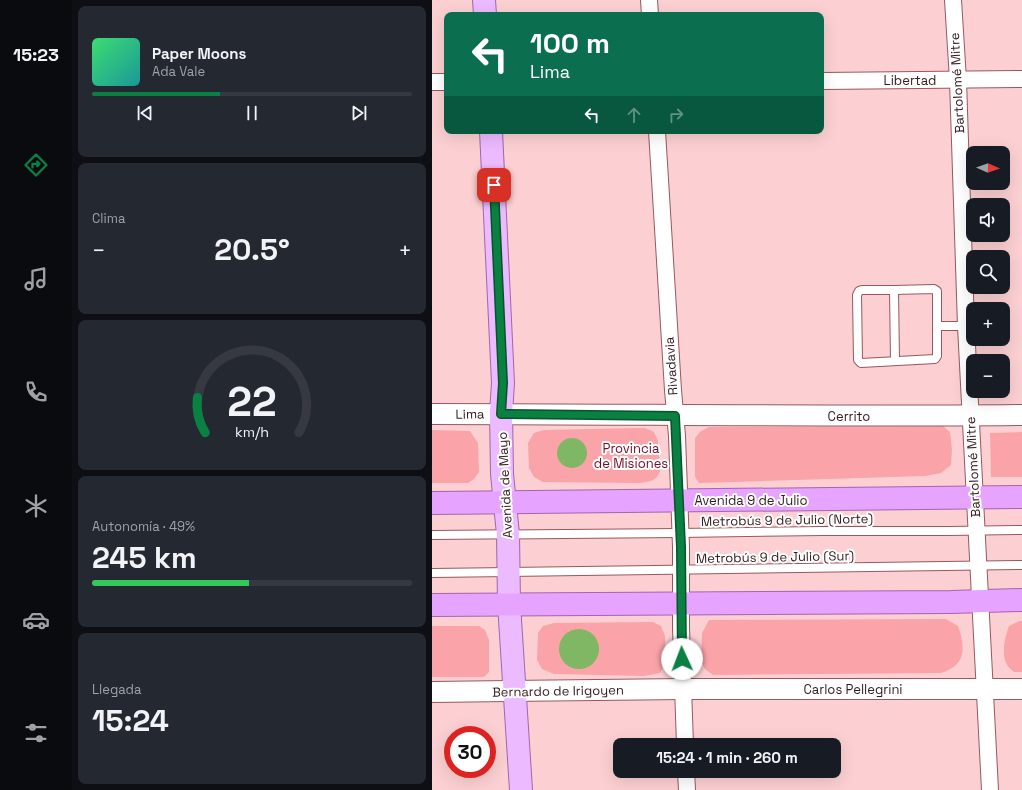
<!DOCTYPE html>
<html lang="es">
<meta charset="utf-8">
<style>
:root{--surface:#171b24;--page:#242831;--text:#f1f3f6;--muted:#9ea1a6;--line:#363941;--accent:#0b8043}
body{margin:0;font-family:"Space Grotesk",sans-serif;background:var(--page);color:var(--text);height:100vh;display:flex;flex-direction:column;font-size:15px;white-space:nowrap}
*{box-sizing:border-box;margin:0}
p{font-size:13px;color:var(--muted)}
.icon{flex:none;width:22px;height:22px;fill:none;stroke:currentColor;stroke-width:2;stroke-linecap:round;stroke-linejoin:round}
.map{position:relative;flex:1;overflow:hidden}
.panel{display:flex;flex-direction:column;gap:6px;padding:6px;background:#0d0f14;width:360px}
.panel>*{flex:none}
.hud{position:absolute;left:12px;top:12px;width:380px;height:122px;border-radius:8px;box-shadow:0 4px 16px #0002;background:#0b6e4f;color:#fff;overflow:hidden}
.needle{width:26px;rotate:92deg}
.buttons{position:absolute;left:534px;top:146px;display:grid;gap:8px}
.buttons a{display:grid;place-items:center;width:44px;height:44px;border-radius:8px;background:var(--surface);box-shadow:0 4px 16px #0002;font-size:20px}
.speed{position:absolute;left:12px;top:726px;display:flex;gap:8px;font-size:20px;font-weight:700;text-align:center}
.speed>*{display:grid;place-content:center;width:52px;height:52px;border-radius:50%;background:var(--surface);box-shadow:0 4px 16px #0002;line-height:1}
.speed .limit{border:6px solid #d22;background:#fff;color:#111}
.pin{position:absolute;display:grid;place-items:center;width:34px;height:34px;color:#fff;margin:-17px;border-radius:8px;box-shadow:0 2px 6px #0006}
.me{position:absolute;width:44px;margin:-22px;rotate:358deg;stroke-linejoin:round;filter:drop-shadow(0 0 3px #0008)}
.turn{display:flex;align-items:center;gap:14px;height:84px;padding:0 20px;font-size:18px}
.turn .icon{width:52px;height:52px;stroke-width:2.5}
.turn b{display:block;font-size:28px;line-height:34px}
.lanes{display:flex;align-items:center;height:38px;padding:0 20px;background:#0003;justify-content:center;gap:20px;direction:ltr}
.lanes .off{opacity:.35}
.big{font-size:30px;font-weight:800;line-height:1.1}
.panel .card{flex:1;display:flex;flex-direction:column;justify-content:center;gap:6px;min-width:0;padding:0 14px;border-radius:8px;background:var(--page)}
.panel .dial{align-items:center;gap:0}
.dial svg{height:104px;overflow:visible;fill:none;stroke:var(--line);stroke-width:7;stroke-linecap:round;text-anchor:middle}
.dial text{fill:var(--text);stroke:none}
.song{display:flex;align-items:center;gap:12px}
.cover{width:48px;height:48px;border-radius:6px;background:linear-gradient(135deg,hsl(140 70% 55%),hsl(180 70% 35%))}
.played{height:4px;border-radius:2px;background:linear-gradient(90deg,var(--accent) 40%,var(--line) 40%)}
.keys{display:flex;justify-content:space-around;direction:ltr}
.heat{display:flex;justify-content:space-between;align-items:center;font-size:22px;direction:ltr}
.charge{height:6px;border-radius:3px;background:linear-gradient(90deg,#34c759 49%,var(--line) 0)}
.trip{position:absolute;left:181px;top:738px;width:228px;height:40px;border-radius:8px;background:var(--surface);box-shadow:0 4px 16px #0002;font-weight:800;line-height:40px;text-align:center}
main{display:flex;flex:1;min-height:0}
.dock{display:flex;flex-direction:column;width:72px;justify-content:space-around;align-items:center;background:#090b0e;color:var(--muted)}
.dock .icon{width:28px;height:28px}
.dock .selected{color:var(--accent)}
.dock b{font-size:18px;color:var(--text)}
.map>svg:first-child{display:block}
.green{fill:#faa3a8}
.water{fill:#80b764}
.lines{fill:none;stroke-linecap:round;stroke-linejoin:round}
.service-casing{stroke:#97585d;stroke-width:10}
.minor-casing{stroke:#97585d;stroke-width:18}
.tertiary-casing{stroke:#97585d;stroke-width:22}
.primary-casing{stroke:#a364b0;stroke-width:24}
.trunk-casing{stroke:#a364b0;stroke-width:24}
.service{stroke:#fff;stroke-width:8}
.minor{stroke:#fff;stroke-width:16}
.tertiary{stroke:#fff;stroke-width:20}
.primary{stroke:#ecbaff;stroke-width:22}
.trunk{stroke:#e6a3ff;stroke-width:22}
.route-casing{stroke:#07532c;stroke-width:10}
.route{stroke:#0b8043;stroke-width:7}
.labels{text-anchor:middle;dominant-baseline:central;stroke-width:4;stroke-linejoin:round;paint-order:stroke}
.street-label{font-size:13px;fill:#341a1c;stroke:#fefefe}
.park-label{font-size:13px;fill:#6d0e23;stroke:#fefefe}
</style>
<main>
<nav class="dock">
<b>15:23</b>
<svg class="icon selected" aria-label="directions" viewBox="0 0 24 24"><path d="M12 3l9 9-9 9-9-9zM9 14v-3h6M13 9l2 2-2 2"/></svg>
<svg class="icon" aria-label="music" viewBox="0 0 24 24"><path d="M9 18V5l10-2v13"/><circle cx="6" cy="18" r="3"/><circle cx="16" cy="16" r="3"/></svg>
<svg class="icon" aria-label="phone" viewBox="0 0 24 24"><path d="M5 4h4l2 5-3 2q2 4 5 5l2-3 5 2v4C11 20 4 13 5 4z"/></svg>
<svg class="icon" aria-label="climate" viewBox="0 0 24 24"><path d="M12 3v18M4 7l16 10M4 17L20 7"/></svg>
<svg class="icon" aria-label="car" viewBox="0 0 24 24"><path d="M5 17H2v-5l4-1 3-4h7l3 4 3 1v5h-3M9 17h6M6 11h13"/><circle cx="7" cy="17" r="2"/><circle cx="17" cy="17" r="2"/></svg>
<svg class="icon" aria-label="filters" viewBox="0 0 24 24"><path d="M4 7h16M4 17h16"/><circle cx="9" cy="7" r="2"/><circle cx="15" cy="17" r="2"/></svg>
</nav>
<section class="panel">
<div class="card">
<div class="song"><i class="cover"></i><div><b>Paper Moons</b><p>Ada Vale</p></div></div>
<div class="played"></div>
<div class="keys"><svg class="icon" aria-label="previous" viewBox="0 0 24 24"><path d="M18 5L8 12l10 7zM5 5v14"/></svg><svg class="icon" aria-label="pause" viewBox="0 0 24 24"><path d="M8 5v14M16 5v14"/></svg><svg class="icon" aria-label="next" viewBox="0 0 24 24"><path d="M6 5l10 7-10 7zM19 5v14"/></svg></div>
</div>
<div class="card"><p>Clima</p>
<div class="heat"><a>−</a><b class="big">20.5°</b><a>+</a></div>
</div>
<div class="card dial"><svg viewBox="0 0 100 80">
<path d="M14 69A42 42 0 1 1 86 69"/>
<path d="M14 69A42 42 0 0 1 8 42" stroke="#0b8043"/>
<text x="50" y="56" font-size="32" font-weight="700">22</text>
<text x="50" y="72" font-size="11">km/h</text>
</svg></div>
<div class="card"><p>Autonomía · 49%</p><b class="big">245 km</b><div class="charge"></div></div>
<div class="card"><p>Llegada</p><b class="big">15:24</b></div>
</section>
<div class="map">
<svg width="590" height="790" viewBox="0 0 590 790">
<rect width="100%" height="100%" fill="#fcd0d2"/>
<g class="green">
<path d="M511 426 518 432 520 449 519 465 509 473 493 476 267 483 263 477V438L269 431 277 427Z"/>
<path d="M205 428H213L222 432 226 441 228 472 224 478 219 481 208 483 111 482 102 477 97 468 96 443 102 433 112 430Z"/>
<path d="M0 430 38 431 46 443 47 472 42 479 36 483H0Z"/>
<path d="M590 432V477H559L558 433Z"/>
<path d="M514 619 526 626C534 648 534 666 508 673L281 675 273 669 269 662 270 633 277 620Z"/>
<path d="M587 621H590V672H582C580 670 577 668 575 665 569 654 573 637 577 626Z"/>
<path d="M221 622 229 626 233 636 234 663 228 673 212 676 122 674 110 669 105 660 106 633 111 626 122 623Z"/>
<path d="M0 626H47L53 630 57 640V672L52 677H0Z"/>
</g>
<g class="water">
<circle cx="140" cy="453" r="15"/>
<circle cx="147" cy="649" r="20"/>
</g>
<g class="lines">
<g class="service-casing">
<g id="service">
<path d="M462 290 502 289 505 291V326"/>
<path d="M463 361 462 290H430L427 291 425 295 426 360 429 363 503 359 505 356V326H534"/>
<path d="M0 535 248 533 391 531H516L590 530"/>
<path d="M0 573 590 565"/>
</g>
</g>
<g class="minor-casing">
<g id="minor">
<path d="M217 0 218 15"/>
<path d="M521 0 526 80 534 326 558 790"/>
<path d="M389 81 590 79"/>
<path d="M0 82H15"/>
<path d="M225 131 241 390 245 436 249 547V628L253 745"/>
<path d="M254 771 255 790"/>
</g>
</g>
<g class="tertiary-casing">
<g id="tertiary">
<path d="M0 414C197 414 393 417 590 415"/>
<path d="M0 692 252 689H590"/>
</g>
</g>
<g class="primary-casing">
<g id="primary">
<path d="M52 0 53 15"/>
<path d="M59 131 71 383 69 413 70 474 76 534 77 604 89 790"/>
</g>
</g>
<g class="trunk-casing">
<g id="trunk">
<path d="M0 503 590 497"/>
<path d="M0 605 519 602 590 600"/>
</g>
</g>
<use href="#service" class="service"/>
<use href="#minor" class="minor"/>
<use href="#tertiary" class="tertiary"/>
<use href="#primary" class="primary"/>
<use href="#trunk" class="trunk"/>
</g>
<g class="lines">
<g class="route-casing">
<path id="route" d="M62 185 71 383 69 414 243 416 249 547 250 659"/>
</g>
<use href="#route" class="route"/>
</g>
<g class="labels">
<g class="street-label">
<text x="478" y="80">Libertad</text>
<text transform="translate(525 83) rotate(-93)">Bartolomé Mitre</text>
<text transform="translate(239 366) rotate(-94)">Rivadavia</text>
<text transform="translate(38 414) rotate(-1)">Lima</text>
<text x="417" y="416">Cerrito</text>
<text transform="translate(541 467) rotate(-93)">Bartolomé Mitre</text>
<text transform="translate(73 485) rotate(-93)">Avenida de Mayo</text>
<text x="319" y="500">Avenida 9 de Julio</text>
<text transform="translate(355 520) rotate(-1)">Metrobús 9 de Julio (Norte)</text>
<text transform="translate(343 557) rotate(-1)">Metrobús 9 de Julio (Sur)</text>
<text x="421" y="689">Carlos Pellegrini</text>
<text transform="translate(126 691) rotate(-1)">Bernardo de Irigoyen</text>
</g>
<g class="park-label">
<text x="199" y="448">Provincia<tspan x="199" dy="15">de Misiones</tspan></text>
</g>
</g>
</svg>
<div class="buttons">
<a><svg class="needle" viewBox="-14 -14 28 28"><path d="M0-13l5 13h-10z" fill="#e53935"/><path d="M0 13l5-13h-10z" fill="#9ea1a6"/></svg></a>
<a><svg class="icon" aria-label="sound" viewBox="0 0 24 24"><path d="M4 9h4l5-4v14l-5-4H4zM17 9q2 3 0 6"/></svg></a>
<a><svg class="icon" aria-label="search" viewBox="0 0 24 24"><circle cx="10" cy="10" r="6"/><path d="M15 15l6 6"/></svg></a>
<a>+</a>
<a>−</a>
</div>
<div class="speed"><div class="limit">30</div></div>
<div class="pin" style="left:62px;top:185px;background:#d93025"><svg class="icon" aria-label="arrive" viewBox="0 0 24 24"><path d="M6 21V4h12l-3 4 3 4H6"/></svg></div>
<svg class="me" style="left:250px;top:659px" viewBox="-20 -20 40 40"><circle r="19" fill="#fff"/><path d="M0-13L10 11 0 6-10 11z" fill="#0b8043"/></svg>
<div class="trip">15:24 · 1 min · 260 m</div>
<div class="hud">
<div class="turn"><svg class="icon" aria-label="left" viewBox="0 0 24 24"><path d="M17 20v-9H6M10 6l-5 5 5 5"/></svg><div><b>100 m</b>Lima</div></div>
<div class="lanes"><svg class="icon" aria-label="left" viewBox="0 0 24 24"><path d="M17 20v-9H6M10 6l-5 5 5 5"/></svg><svg class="icon off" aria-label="ahead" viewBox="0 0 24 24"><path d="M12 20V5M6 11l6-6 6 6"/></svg><svg class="icon off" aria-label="right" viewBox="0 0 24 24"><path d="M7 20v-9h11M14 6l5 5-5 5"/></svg></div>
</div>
</div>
</main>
